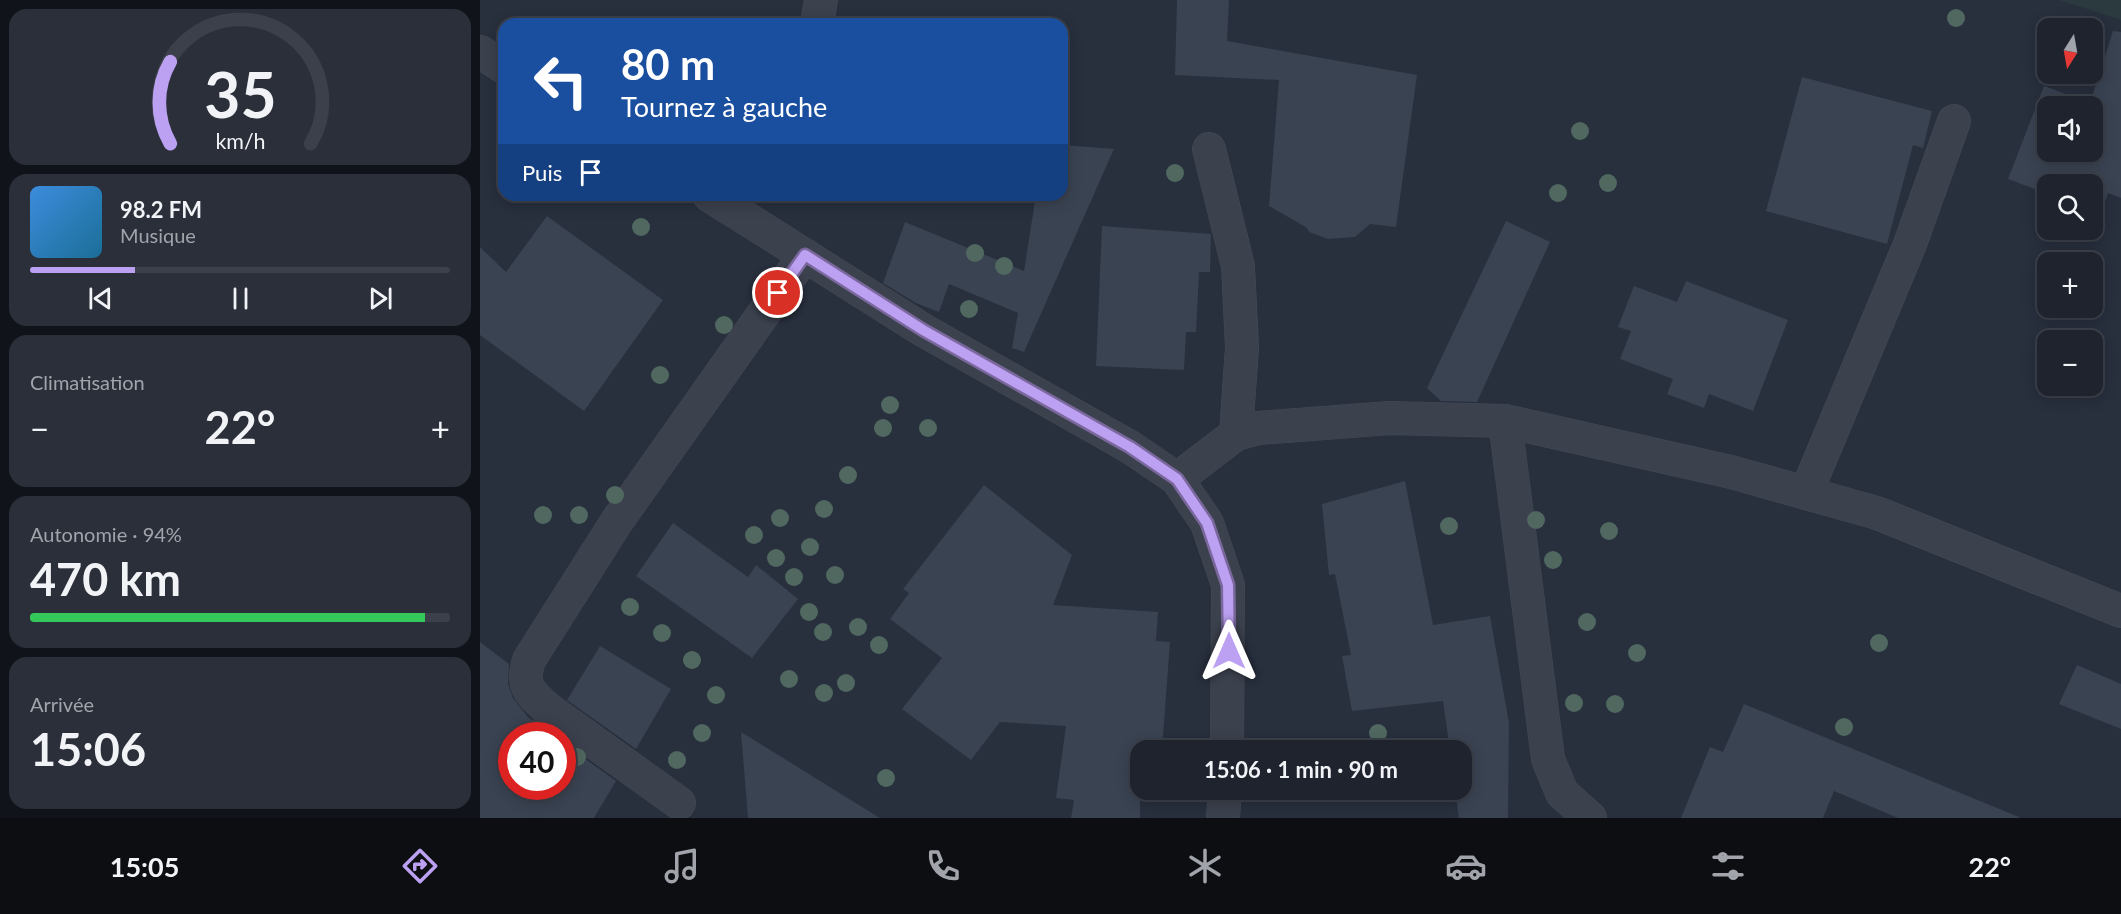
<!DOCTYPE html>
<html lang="fr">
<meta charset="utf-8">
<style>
:root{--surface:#1e232e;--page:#2b2f3a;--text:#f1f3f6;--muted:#a1a4aa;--line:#3c404a;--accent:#bca0f2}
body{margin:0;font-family:Lato,sans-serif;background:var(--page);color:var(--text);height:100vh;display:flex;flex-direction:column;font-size:22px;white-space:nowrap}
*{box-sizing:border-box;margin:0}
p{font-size:20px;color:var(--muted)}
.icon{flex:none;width:33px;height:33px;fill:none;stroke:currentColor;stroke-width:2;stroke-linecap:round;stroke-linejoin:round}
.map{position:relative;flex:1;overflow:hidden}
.details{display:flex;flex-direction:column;gap:9px;padding:9px;background:#101319;width:480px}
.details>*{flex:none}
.top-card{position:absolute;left:18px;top:18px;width:570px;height:183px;border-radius:18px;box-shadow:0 3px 15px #0003,0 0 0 2px var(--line);background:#1a4fa0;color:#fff;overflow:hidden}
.needle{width:39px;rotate:191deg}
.tools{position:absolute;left:1557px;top:18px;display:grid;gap:12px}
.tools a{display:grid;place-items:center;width:66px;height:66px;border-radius:12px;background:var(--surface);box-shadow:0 3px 15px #0003,0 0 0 2px var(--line);font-size:30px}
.speed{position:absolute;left:18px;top:722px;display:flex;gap:12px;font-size:30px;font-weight:700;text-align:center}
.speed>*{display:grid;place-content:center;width:78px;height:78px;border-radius:50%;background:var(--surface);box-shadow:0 3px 15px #0003,0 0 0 2px var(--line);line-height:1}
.speed .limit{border:9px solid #d22;background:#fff;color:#111}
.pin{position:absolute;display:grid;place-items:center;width:51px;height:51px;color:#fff;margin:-26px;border:3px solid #fff;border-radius:50%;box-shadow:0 2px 6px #0007}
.me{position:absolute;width:66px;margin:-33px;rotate:0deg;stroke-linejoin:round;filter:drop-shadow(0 0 4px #0008)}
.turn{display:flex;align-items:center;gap:21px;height:126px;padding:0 24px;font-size:27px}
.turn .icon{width:78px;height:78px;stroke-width:2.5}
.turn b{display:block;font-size:42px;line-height:51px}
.then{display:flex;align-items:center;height:57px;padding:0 24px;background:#0003;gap:12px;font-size:22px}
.big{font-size:45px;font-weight:700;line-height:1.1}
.details .card{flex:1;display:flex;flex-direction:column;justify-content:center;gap:9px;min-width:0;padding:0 21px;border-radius:18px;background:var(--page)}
.details .dial{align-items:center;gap:0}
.dial svg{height:156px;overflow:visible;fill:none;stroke:var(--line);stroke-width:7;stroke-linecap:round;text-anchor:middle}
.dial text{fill:var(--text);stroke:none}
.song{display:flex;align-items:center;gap:18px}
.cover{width:72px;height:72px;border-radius:9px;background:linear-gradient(135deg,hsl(210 70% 55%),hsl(200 70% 35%))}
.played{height:6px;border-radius:3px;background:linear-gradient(90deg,var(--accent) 25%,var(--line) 25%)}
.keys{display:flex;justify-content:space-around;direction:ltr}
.heat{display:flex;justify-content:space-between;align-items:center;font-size:33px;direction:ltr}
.charge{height:9px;border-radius:4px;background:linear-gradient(90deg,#34c759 94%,var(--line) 0)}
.trip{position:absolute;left:650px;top:740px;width:342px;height:60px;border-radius:18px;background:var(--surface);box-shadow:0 3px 15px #0003,0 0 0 2px var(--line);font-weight:700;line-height:60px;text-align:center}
.tab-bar{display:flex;height:96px;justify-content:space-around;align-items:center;background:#0c0e12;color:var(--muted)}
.tab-bar .icon{width:42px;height:42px}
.tab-bar .on{color:var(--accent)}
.tab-bar b{font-size:27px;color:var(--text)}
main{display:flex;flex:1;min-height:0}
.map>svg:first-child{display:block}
.green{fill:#2a3a3e}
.building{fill:#3a4352;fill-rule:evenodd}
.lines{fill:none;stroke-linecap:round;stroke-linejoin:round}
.minor-casing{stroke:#454a56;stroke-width:34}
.tertiary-casing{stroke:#454a56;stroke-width:34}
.minor{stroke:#3b414d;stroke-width:33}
.tertiary{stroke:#3b414d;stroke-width:33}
.tree{fill:#506860}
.route-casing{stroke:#7a689d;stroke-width:15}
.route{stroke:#bca0f2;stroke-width:10}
</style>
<main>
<section class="details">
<div class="card dial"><svg viewBox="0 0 100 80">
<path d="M14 69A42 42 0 1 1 86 69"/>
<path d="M14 69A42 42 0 0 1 14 27" stroke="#bca0f2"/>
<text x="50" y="56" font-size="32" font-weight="700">35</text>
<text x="50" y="72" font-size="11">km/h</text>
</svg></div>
<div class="card">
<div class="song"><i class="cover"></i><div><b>98.2 FM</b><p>Musique</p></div></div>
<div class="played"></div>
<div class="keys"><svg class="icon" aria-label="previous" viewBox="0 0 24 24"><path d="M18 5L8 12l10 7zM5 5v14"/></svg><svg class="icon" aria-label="pause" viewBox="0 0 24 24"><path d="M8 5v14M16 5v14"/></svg><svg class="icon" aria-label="next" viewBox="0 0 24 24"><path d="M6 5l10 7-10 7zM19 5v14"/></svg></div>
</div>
<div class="card"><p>Climatisation</p>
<div class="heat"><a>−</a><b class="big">22°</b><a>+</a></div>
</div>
<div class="card"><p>Autonomie · 94%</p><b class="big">470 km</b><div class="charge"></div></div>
<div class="card"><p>Arrivée</p><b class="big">15:06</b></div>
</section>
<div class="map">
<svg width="1641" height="818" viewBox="0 0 1641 818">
<rect width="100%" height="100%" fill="#282f3d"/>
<path class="green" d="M1579 0H1641V20Z"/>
<g class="building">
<path d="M697 0H749L747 41 937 75 916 227 890 224 875 237 848 239 829 232 827 228 789 206 799 80 695 75Z"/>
<path d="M1633 31 1641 32V198L1628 193 1621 214 1612 211V184H1568V194L1528 179 1564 86 1610 103ZM1568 106H1612V152H1568Z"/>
<path d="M1322 77 1452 111 1443 148 1433 145 1407 244 1286 211Z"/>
<path d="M582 145 634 149 544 352 532 348 538 313 469 284 459 312 436 303 403 283 425 222 544 271 556 195H582Z"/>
<path d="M67 216 183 300 104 411 0 335V247L26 272Z"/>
<path d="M1026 221 1070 242 997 402 961 401 947 388Z"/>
<path d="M622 226 731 234 730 272H719L716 332H706L704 370 616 366Z"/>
<path d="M1206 281 1308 320 1273 411 1229 394 1224 408 1187 394 1193 379 1140 359 1151 331 1138 327 1154 286 1197 302Z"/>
<path d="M925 481 953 625 1010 616 1029 723 1028 818H979L975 789H981V750H970L963 701 872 711 862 656 871 655 855 574 849 575 842 504Z"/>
<path d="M504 485 592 555 573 605 678 612 676 641 690 642 682 750H660V818H591L594 800 576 798 586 726 520 722 491 760 422 709 462 658 410 619 429 593 423 589Z"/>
<path d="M193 523 268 577 276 565 318 599 272 658 156 576Z"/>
<path d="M0 642 29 664 28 684 33 698 48 717 72 735H32V786H82V742L136 781 114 818H0Z"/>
<path d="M120 646 191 689 156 749 87 700Z"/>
<path d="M1597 665 1641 684V729L1579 704Z"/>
<path d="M1264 704 1539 817V818H1418L1354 791 1343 818H1201L1230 747 1243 752Z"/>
<path d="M261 732 400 818H268Z"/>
</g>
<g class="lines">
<g class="minor-casing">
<g id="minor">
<path d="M337 24 341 0"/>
<path d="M729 149 758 266 762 347 756 434"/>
<path d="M1025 421 1068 759 1082 793 1110 818"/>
<path d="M697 479 756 434 778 428 910 418 1025 421 1251 472 1397 513 1641 611"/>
<path d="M1326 493 1430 244 1474 121"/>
<path d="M199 803 68 709C49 692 41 686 49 660L137 521 325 255"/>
</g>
</g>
<g class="tertiary-casing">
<g id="tertiary">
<path d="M0 52 24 67"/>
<path d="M229 195 443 330 650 447 697 479 727 523 748 585 747 750"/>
<path d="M743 818 745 789"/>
</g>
</g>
<use href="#minor" class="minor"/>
<use href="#tertiary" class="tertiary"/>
</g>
<g class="tree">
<circle cx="1476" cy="18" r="9"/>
<circle cx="1100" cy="131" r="9"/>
<circle cx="695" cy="173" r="9"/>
<circle cx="1128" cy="183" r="9"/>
<circle cx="1078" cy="193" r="9"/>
<circle cx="161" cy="227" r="9"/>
<circle cx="495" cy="253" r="9"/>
<circle cx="524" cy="266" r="9"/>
<circle cx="489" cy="309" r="9"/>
<circle cx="244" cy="325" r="9"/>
<circle cx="180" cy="375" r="9"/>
<circle cx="410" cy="405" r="9"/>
<circle cx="403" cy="428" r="9"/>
<circle cx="448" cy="428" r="9"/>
<circle cx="368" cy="475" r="9"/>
<circle cx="135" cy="495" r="9"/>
<circle cx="344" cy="509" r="9"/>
<circle cx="63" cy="515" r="9"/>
<circle cx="99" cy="515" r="9"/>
<circle cx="300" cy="518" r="9"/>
<circle cx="1056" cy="520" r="9"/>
<circle cx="969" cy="526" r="9"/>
<circle cx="1129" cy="531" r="9"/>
<circle cx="274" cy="535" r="9"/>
<circle cx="330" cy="547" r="9"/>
<circle cx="296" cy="558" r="9"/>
<circle cx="1073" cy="560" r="9"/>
<circle cx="355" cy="575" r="9"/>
<circle cx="314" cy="577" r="9"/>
<circle cx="150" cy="607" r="9"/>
<circle cx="329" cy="612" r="9"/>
<circle cx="1107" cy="622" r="9"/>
<circle cx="378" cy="627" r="9"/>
<circle cx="343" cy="632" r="9"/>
<circle cx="182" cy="633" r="9"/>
<circle cx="1399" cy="643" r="9"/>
<circle cx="399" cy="645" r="9"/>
<circle cx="1157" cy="653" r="9"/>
<circle cx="212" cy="660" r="9"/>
<circle cx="309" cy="679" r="9"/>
<circle cx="366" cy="683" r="9"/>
<circle cx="344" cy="693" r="9"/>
<circle cx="236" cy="695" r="9"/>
<circle cx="1094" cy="703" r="9"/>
<circle cx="1135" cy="704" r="9"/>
<circle cx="1364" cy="727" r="9"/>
<circle cx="222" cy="733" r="9"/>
<circle cx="898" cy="733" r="9"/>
<circle cx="97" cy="757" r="9"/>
<circle cx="197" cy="760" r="9"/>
<circle cx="406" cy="778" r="9"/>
</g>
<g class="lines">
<g class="route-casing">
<path id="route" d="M298 293 325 255 443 330 650 447 697 479 727 523 748 585 749 651"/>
</g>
<use href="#route" class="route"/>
</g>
</svg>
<div class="tools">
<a><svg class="needle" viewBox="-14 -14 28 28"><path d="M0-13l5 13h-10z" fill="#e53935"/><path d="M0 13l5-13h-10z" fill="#a1a4aa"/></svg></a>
<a><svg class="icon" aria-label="sound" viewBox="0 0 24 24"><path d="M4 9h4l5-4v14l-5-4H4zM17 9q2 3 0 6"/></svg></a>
<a><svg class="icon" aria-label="search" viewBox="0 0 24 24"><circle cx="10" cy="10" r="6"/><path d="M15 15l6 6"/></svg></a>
<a>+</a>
<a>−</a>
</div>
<div class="speed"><div class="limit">40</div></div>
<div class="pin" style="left:298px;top:293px;background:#d93025"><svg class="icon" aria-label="arrive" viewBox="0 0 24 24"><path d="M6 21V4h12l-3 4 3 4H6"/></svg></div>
<svg class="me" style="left:749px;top:651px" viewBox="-20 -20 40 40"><path d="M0-17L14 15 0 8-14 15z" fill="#bca0f2" stroke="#fff" stroke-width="4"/></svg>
<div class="trip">15:06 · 1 min · 90 m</div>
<div class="top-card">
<div class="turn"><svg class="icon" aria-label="left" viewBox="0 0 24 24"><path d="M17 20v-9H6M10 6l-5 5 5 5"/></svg><div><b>80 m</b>Tournez à gauche</div></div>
<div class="then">Puis<svg class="icon" aria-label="arrive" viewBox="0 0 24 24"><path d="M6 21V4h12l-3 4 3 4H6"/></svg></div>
</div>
</div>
</main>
<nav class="tab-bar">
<b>15:05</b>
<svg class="icon on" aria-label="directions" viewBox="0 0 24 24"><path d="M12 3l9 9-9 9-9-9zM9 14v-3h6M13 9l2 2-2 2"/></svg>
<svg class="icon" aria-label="music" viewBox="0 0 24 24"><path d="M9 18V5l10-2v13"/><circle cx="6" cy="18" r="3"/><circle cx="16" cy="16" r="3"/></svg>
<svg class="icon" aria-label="phone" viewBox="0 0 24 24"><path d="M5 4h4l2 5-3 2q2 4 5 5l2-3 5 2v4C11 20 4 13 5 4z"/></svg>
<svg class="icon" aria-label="climate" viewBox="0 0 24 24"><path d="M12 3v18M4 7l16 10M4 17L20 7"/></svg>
<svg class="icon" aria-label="car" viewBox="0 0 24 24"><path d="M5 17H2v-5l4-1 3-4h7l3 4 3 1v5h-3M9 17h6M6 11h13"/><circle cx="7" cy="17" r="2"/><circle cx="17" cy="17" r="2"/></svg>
<svg class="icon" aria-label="filters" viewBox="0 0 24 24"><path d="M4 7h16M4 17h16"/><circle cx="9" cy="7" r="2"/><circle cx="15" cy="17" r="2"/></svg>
<b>22°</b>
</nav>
